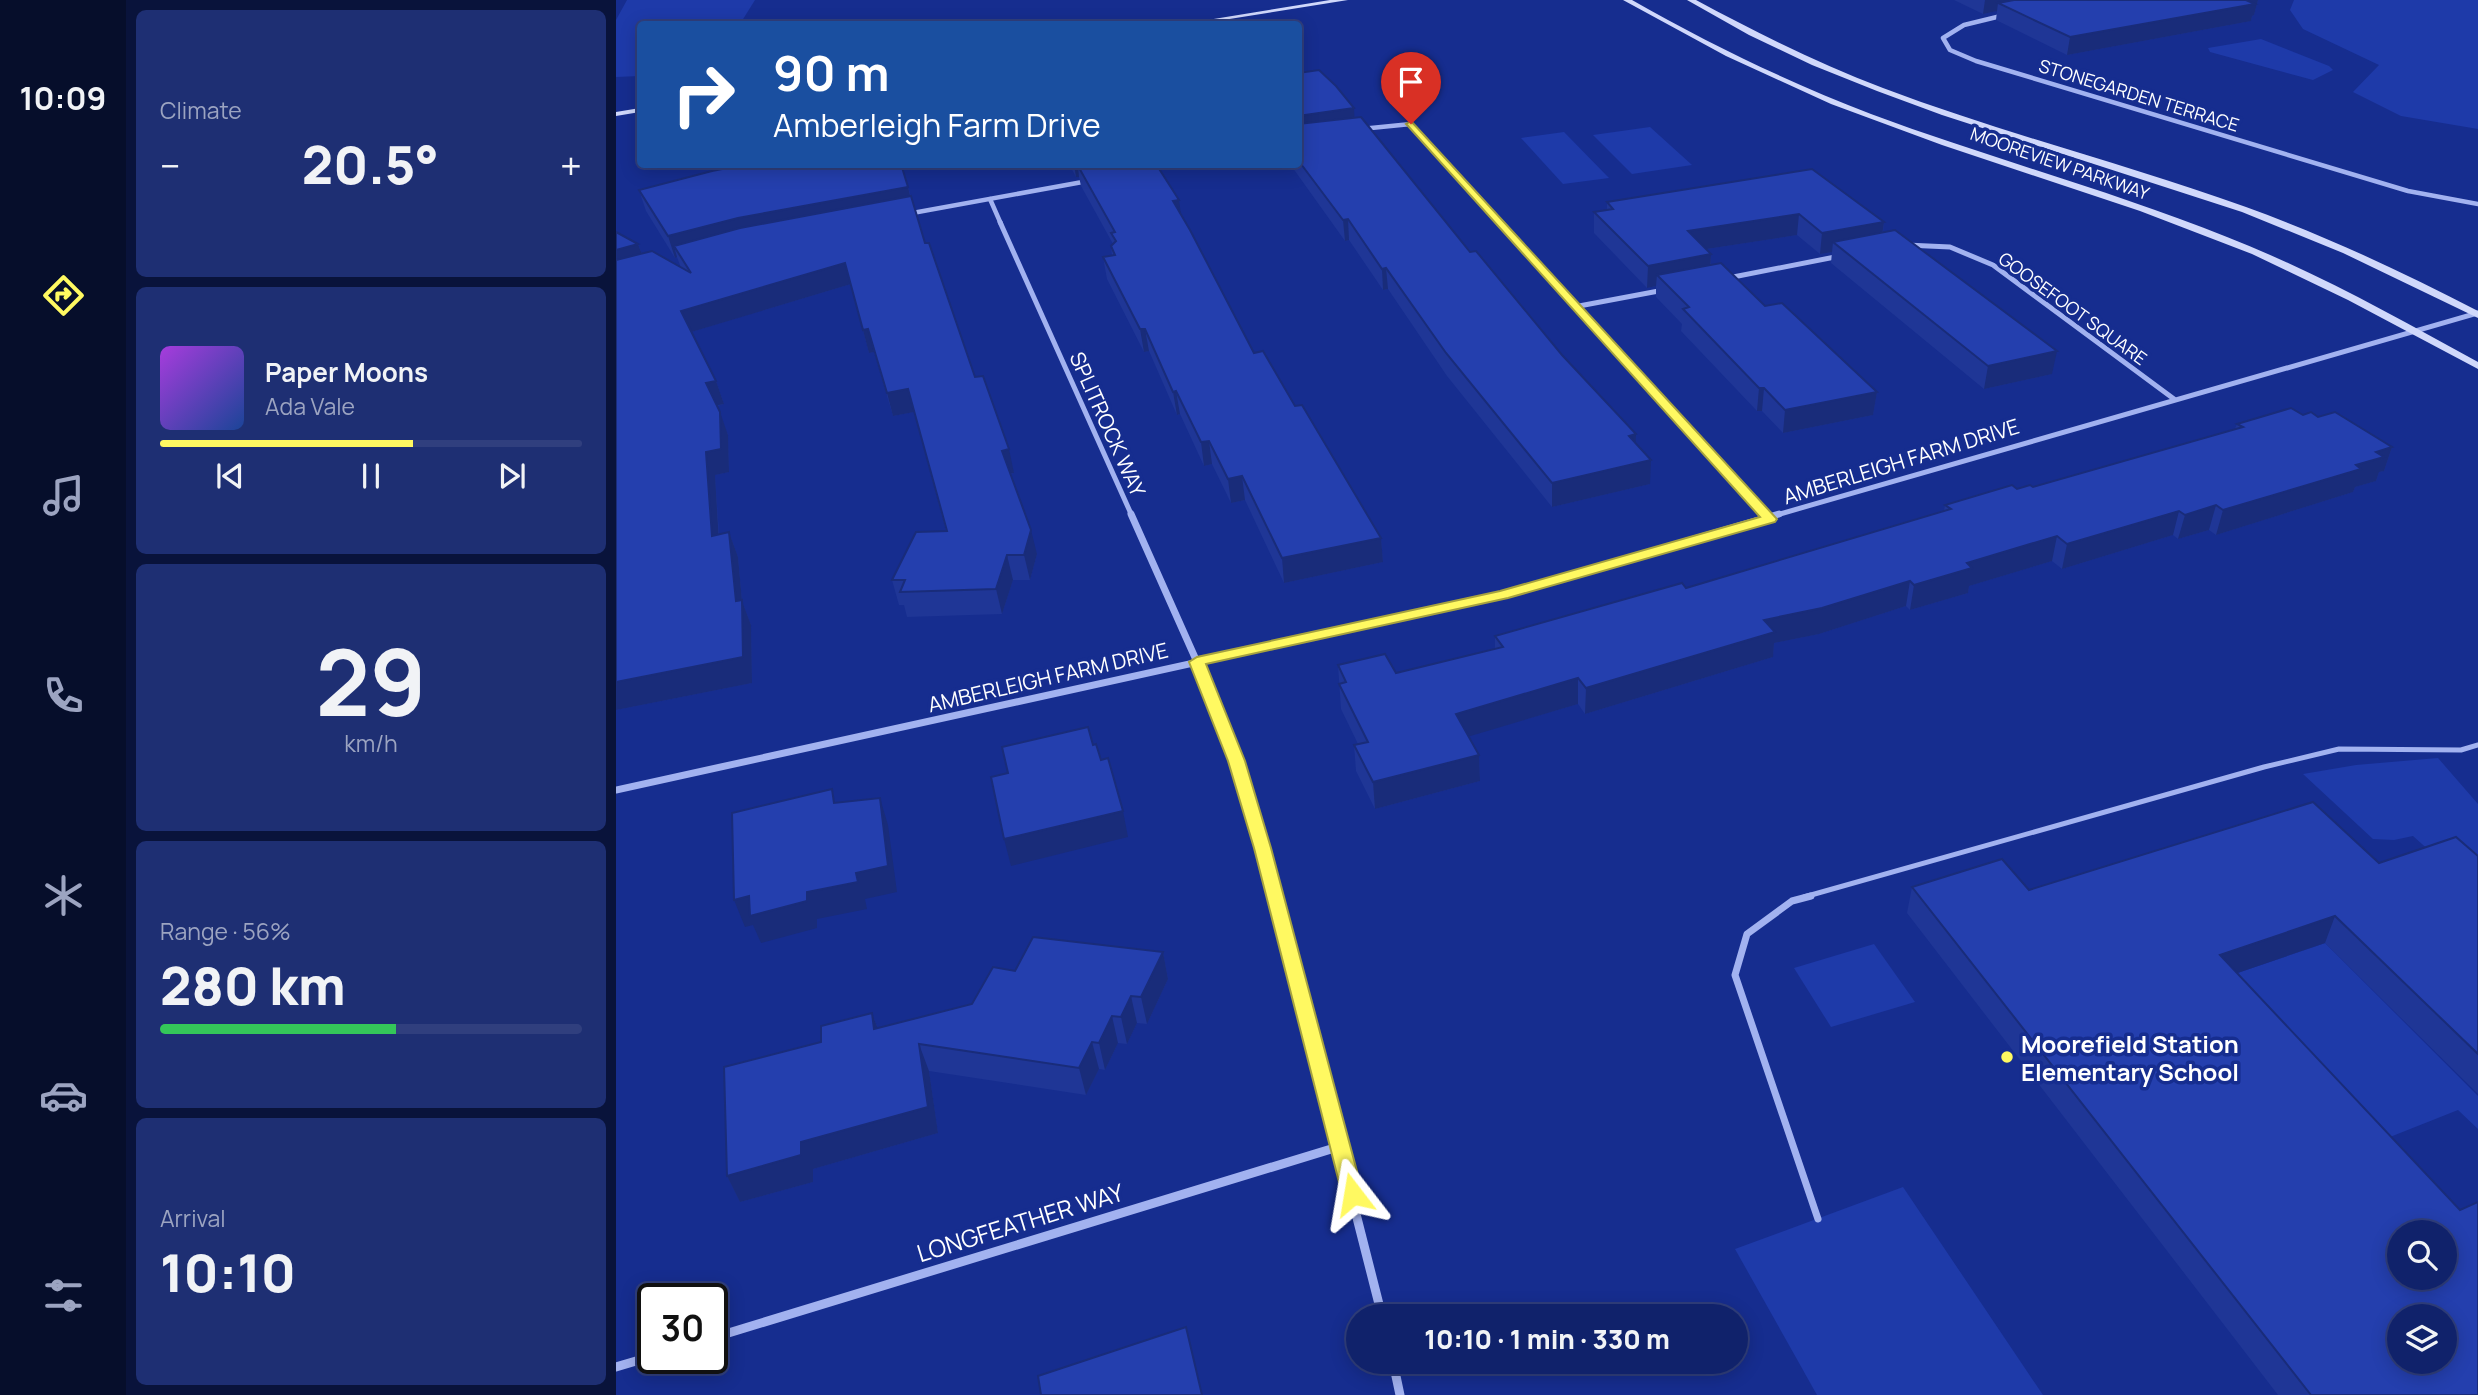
<!DOCTYPE html>
<meta charset="utf-8">
<style>
:root{--surface:#10226b;--page:#1e2f73;--text:#f1f3f6;--muted:#9ca4c1;--line:#303f7e;--accent:#fff961}
body{margin:0;font-family:Manrope,sans-serif;background:var(--page);color:var(--text);height:100vh;display:flex;flex-direction:column;font-size:26px;white-space:nowrap}
*{box-sizing:border-box;margin:0}
p{font-size:23px;color:var(--muted)}
.icon{flex:none;width:38px;height:38px;fill:none;stroke:currentColor;stroke-width:2;stroke-linecap:round;stroke-linejoin:round}
.map{position:relative;flex:1;overflow:hidden}
.details{display:flex;flex-direction:column;gap:10px;padding:10px;background:#09133b;width:490px}
.details>*{flex:none}
.top-card{position:absolute;left:21px;top:21px;width:665px;height:147px;border-radius:7px;box-shadow:0 4px 18px #0003,0 0 0 2px var(--line);background:#1a4fa0;color:#fff;overflow:hidden}
.controls{position:absolute;left:1771px;top:1220px;display:grid;gap:14px}
.controls a{display:grid;place-items:center;width:70px;height:70px;border-radius:50%;background:var(--surface);box-shadow:0 4px 18px #0003,0 0 0 2px var(--line);font-size:35px}
.speed{position:absolute;left:21px;top:1283px;display:flex;gap:14px;font-size:35px;font-weight:700;text-align:center}
.speed>*{display:grid;place-content:center;width:91px;height:91px;border-radius:50%;background:var(--surface);box-shadow:0 4px 18px #0003,0 0 0 2px var(--line);line-height:1}
.speed .limit{border:4px solid #111;border-radius:10px;background:#fff;color:#111}
.pin{position:absolute;display:grid;place-items:center;width:60px;height:60px;color:#fff;margin:-72px -30px;border-radius:50% 50% 50% 0;rotate:-45deg;box-shadow:0 0 7px #0007}
.pin .icon{rotate:45deg}
.me{position:absolute;width:77px;margin:-38px;rotate:346deg;stroke-linejoin:round;filter:drop-shadow(0 0 5px #0008)}
.turn{display:flex;align-items:center;gap:24px;height:147px;padding:0 21px;font-size:32px}
.turn .icon{width:91px;height:91px;stroke-width:2.5}
.turn b{display:block;font-size:49px;line-height:60px}
.big{font-size:52px;font-weight:800;line-height:1.1}
.details .widget{flex:1;display:flex;flex-direction:column;justify-content:center;gap:10px;min-width:0;padding:0 24px;border-radius:10px;background:var(--page)}
.details .dial{align-items:center;gap:0}
.dial b{font-size:91px;line-height:1}
.song{display:flex;align-items:center;gap:21px}
.cover{width:84px;height:84px;border-radius:10px;background:linear-gradient(135deg,hsl(280 70% 55%),hsl(220 70% 35%))}
.played{height:7px;border-radius:4px;background:linear-gradient(90deg,var(--accent) 60%,var(--line) 60%)}
.keys{display:flex;justify-content:space-around;direction:ltr}
.heat{display:flex;justify-content:space-between;align-items:center;font-size:38px;direction:ltr}
.charge{height:10px;border-radius:5px;background:linear-gradient(90deg,#34c759 56%,var(--line) 0)}
.trip{position:absolute;left:730px;top:1304px;width:402px;height:70px;border-radius:35px;background:var(--surface);box-shadow:0 4px 18px #0003,0 0 0 2px var(--line);font-weight:800;line-height:70px;text-align:center}
main{display:flex;flex:1;min-height:0}
.tabs{display:flex;flex-direction:column;width:126px;justify-content:space-around;align-items:center;background:#060e2b;color:var(--muted)}
.tabs .icon{width:49px;height:49px}
.tabs .on{color:var(--accent)}
.tabs b{font-size:32px;color:var(--text)}
.map>svg:first-child{display:block}
.green{fill:#1e3aa9}
.lines{fill:none;stroke-linecap:round;stroke-linejoin:round}
.service-far1{stroke:#a2b2f0;stroke-width:5}
.service{stroke:#a2b2f0;stroke-width:7}
.minor-far3{stroke:#a2b2f0;stroke-width:4.5}
.minor-far2{stroke:#a2b2f0;stroke-width:5}
.minor-far1{stroke:#a2b2f0;stroke-width:7}
.minor{stroke:#a2b2f0;stroke-width:9}
.secondary{fill:#d0d8fb;fill-rule:evenodd}
.wall{fill:#1f3696}
.shaded-wall{fill:#192c7a}
.building{fill:#243fae;stroke:#192c7a;stroke-width:2;fill-rule:evenodd}
.route{fill:#fff961;stroke:#a6a23f;stroke-width:2}
.poi-dot{fill:#fff961;stroke:#162d8f;stroke-width:2.5}
.labels{text-anchor:middle;dominant-baseline:central;stroke-width:7;stroke-linejoin:round;paint-order:stroke}
.far-street-label{font-size:18px;fill:#fff;stroke:#162d8f}
.street-label{font-size:21px;fill:#fff;stroke:#162d8f}
.near-poi-label{font-size:24px;font-weight:bold;fill:#fff;stroke:#162d8f;text-anchor:start}
.near-street-label{font-size:24px;fill:#fff;stroke:#162d8f}
</style>
<main>
<nav class="tabs">
<b>10:09</b>
<svg class="icon on" aria-label="directions" viewBox="0 0 24 24"><path d="M12 3l9 9-9 9-9-9zM9 14v-3h6M13 9l2 2-2 2"/></svg>
<svg class="icon" aria-label="music" viewBox="0 0 24 24"><path d="M9 18V5l10-2v13"/><circle cx="6" cy="18" r="3"/><circle cx="16" cy="16" r="3"/></svg>
<svg class="icon" aria-label="phone" viewBox="0 0 24 24"><path d="M5 4h4l2 5-3 2q2 4 5 5l2-3 5 2v4C11 20 4 13 5 4z"/></svg>
<svg class="icon" aria-label="climate" viewBox="0 0 24 24"><path d="M12 3v18M4 7l16 10M4 17L20 7"/></svg>
<svg class="icon" aria-label="car" viewBox="0 0 24 24"><path d="M5 17H2v-5l4-1 3-4h7l3 4 3 1v5h-3M9 17h6M6 11h13"/><circle cx="7" cy="17" r="2"/><circle cx="17" cy="17" r="2"/></svg>
<svg class="icon" aria-label="filters" viewBox="0 0 24 24"><path d="M4 7h16M4 17h16"/><circle cx="9" cy="7" r="2"/><circle cx="15" cy="17" r="2"/></svg>
</nav>
<section class="details">
<div class="widget"><p>Climate</p>
<div class="heat"><a>−</a><b class="big">20.5°</b><a>+</a></div>
</div>
<div class="widget">
<div class="song"><i class="cover"></i><div><b>Paper Moons</b><p>Ada Vale</p></div></div>
<div class="played"></div>
<div class="keys"><svg class="icon" aria-label="previous" viewBox="0 0 24 24"><path d="M18 5L8 12l10 7zM5 5v14"/></svg><svg class="icon" aria-label="pause" viewBox="0 0 24 24"><path d="M8 5v14M16 5v14"/></svg><svg class="icon" aria-label="next" viewBox="0 0 24 24"><path d="M6 5l10 7-10 7zM19 5v14"/></svg></div>
</div>
<div class="widget dial"><b>29</b><p>km/h</p></div>
<div class="widget"><p>Range · 56%</p><b class="big">280 km</b><div class="charge"></div></div>
<div class="widget"><p>Arrival</p><b class="big">10:10</b></div>
</section>
<div class="map">
<svg width="1862" height="1395" viewBox="0 0 1862 1395">
<rect width="100%" height="100%" fill="#162d8f"/>
<g class="green">
<path d="M11 0H139L124 24H24V76L0 77V20Z"/>
<path d="M1678 0H1862V129L1785 116 1737 92 1763 65 1687 29 1674 10Z"/>
<path d="M1645 39 1713 66 1717 70 1697 80 1594 52 1592 48Z"/>
<path d="M1034 127 1076 165 1016 174 977 135Z"/>
<path d="M948 132 993 178 947 184 905 138Z"/>
<path d="M1822 758 1862 804V894L1797 836 1778 840 1757 839 1687 774 1740 765Z"/>
<path d="M1709 943 1862 1096V1129L1842 1110 1774 1137 1595 982Z"/>
<path d="M1258 944 1299 1002 1215 1027 1178 968Z"/>
<path d="M1287 1187 1427 1395H1201L1119 1249Z"/>
</g>
<g class="lines">
<path class="service-far1" d="M1188 897 1648 767 1723 749 1845 750 1862 745"/>
<path class="service" d="M1195 896 1176 901 1131 934 1119 975 1202 1219"/>
<g class="minor-far3">
<path d="M1389 15 1348 25 1327 38 1334 50 1360 61 1792 191 1862 204"/>
<path d="M745 129 795 124 886 224"/>
<path d="M535 169 558 164"/>
<path d="M374 199 385 224"/>
<path d="M291 214 472 181"/>
</g>
<g class="minor-far2">
<path d="M384 222 516 516"/>
<path d="M885 222 1151 516"/>
<path d="M1290 245 1334 247 1377 265 1558 399"/>
<path d="M1112 278 1224 256"/>
<path d="M963 306 1048 290"/>
<path d="M1157 516 1862 313"/>
</g>
<g class="minor-far1">
<path d="M515 514 581 662 620 761 660 897"/>
<path d="M1150 514 1154 519"/>
<path d="M0 790 887 595 1163 514"/>
</g>
<g class="minor">
<path d="M659 896 766 1316"/>
<path d="M96 1338 725 1146"/>
<path d="M777 1362 784 1395"/>
<path d="M0 1367 37 1356"/>
</g>
<g class="secondary">
<path d="M714 0H732L582 24H567Z"/>
<path d="M1007 0H1016C1093 44 1172 82 1255 114 1373 158 1494 190 1611 237 1698 271 1780 317 1862 362V369L1732 300 1636 254 1524 211 1326 145 1215 104 1110 56Z"/>
<path d="M1071 0H1080C1141 33 1202 63 1267 88 1386 133 1510 164 1630 207 1710 236 1787 272 1862 311V318L1727 253 1626 212 1326 115 1261 91 1196 65 1133 35Z"/>
<path d="M24 108V112L0 116V112Z"/>
</g>
</g>
<g class="wall">
<path d="M1338 0H1642L1638 15 1636 16 1635 21 1451 55 1380 20 1381 11 1367 14Z"/>
<path d="M682 73 738 118 946 355 1020 434 1019 442 1034 484 936 507 831 376 772 289 767 290 733 240 729 241 674 164H682Z"/>
<path d="M453 164H540L566 216 638 353 679 406 765 538 767 562 668 583 629 500 615 503 596 464 588 466 564 414 561 415 533 351 528 352 491 279 487 257 496 256 495 246 497 244 465 186 463 177H460Z"/>
<path d="M1196 169 1268 222 1267 232 1436 374 1368 389 1215 263 1216 252 1204 254 1181 235 1091 249 1095 254V265L1261 392 1257 415 1167 433 1146 411H1141L1065 331 1066 324 1040 297V286L1031 288 978 233V212L991 210V202Z"/>
<path d="M292 187 309 243 359 377 398 473 395 474 421 554 414 580H397L386 614 291 617 288 605H283L276 580 330 531 298 412 277 416 258 352 253 353 235 284 75 332 100 381 108 404 101 406 112 435 113 472 99 475 103 534 113 532 122 557 126 601 135 625 136 683 0 710V232L22 244 26 254 65 268 61 257 59 258 30 211 23 190Z"/>
<path d="M1687 415 1702 417 1776 447 1768 471 1763 472 1760 481 1739 487 1737 492 1600 535 1593 530 1562 539 1557 535 1446 569 1436 561 1353 586 1352 593 1294 610 1290 606 1203 634 1158 643 1157 657 969 714 962 704 852 736 863 755 864 781 759 809 740 771 738 745 742 744 725 709 722 665 780 673 879 649V636L1070 588 1328 511 1329 505 1401 489 1417 487 1619 429 1621 424Z"/>
<path d="M1862 856V1094L1709 943 1621 973 1862 1395H1662L1291 913 1296 887 1413 890 1763 863Z"/>
<path d="M547 952 552 979 531 1024 521 1023 511 1044 502 1043 489 1070 483 1069 470 1095 313 1071 322 1133 197 1169V1182L124 1202 111 1176 205 1042 256 1013 262 1029 356 1004 399 971Z"/>
</g>
<g class="shaded-wall">
<path d="M1369 0H1439L1382 3 1381 11 1367 14Z"/>
<path d="M1630 0H1642L1638 15 1636 16 1635 21 1451 55 1454 37Z"/>
<path d="M738 108 739 128 682 136V116Z"/>
<path d="M458 164H529L462 166 463 177H460Z"/>
<path d="M292 187 297 208 58 246 61 257 59 258 52 236 122 218Z"/>
<path d="M563 200 566 221 557 201Z"/>
<path d="M1183 214 1181 235 1071 252 1072 231Z"/>
<path d="M732 219 733 240 729 241 727 220Z"/>
<path d="M1268 222 1265 242H1217L1216 252 1204 254 1206 233Z"/>
<path d="M22 244 30 265 0 274V250Z"/>
<path d="M1095 254 1094 275H1041L1040 286 1031 288 1032 266Z"/>
<path d="M229 263 235 284 72 333 65 311Z"/>
<path d="M770 268 772 289 767 290 766 269Z"/>
<path d="M252 329 258 352 253 353 247 330Z"/>
<path d="M524 329H529L533 351 528 352Z"/>
<path d="M1441 351 1436 374 1368 389 1372 366Z"/>
<path d="M100 381 108 404 97 406 90 383Z"/>
<path d="M1143 388H1148L1146 411H1141Z"/>
<path d="M292 389 298 412 277 416 271 393Z"/>
<path d="M560 391 564 414 561 415 557 392Z"/>
<path d="M1261 392 1257 415 1167 433 1169 410Z"/>
<path d="M104 412 112 435 113 472 99 475 104 560 96 536 90 452Z"/>
<path d="M1020 434 1019 458 1013 436Z"/>
<path d="M593 441 596 464 588 466 585 442Z"/>
<path d="M1776 447 1768 471 1763 472 1760 481 1739 487 1737 492 1600 535 1607 510 1760 452Z"/>
<path d="M393 449 398 473 392 474 386 451Z"/>
<path d="M1035 460 1034 484 936 507V483Z"/>
<path d="M626 476 629 500 615 503 612 479Z"/>
<path d="M1600 505 1593 530 1562 539 1569 515Z"/>
<path d="M1563 511 1557 535 1446 569 1451 544Z"/>
<path d="M415 530 421 554 414 580 408 555Z"/>
<path d="M113 532 122 557 126 601 135 625 136 683 0 710V682L120 601Z"/>
<path d="M1441 536 1436 561 1353 586 1352 593 1294 610 1298 585 1351 563Z"/>
<path d="M765 538 767 562 668 583 666 558Z"/>
<path d="M391 555 397 580 386 614 380 589Z"/>
<path d="M1294 581 1290 606 1203 634 1158 643 1157 657 969 714 970 688 1148 620Z"/>
<path d="M962 678V704L841 740 840 714Z"/>
<path d="M863 755 864 781 759 809 757 782Z"/>
<path d="M264 798 272 825 281 892 249 899 251 909 201 919V928L145 943 137 925 129 927 118 900 240 873Z"/>
<path d="M507 811 512 837 395 866 388 839Z"/>
<path d="M1719 916 1709 943 1595 982 1604 955Z"/>
<path d="M547 952 552 979 531 1024 525 997Z"/>
<path d="M515 996 521 1023 511 1044 505 1017Z"/>
<path d="M256 1013 266 1040 258 1029Z"/>
<path d="M496 1016 502 1043 489 1070 483 1043Z"/>
<path d="M476 1042 483 1069 470 1095 463 1068Z"/>
<path d="M303 1044 313 1071 322 1133 197 1169V1182L124 1202 111 1176 185 1142Z"/>
</g>
<g class="building">
<path d="M1398 0H1631H1630L1639 4 1454 37 1382 3Z"/>
<path d="M703 70 720 86 738 108 682 116V73Z"/>
<path d="M745 117 854 252 860 251 946 355 1020 434 1013 436 1035 460 936 483 830 353 770 268 766 269 732 219 727 220 682 160V124Z"/>
<path d="M132 164H285L292 187 122 218 52 236 23 190 96 171Z"/>
<path d="M470 164H540L563 200 557 201 574 230 638 353 647 351 679 406 686 405 765 538 666 558 626 476 612 479 593 441 585 442 560 391 557 392 529 329H524L487 257 499 255 495 246 500 241 495 233 499 232 462 166Z"/>
<path d="M1196 169 1268 222 1206 233 1183 214 1072 231 1095 254 1032 266 978 212 997 209 991 202Z"/>
<path d="M295 196 309 243H313L359 377 367 376 393 449 386 451 415 530 408 555H391L380 589 284 592 289 580H276L300 532 331 531 292 389 271 393 252 329 247 330 229 263 65 311 100 381 90 383 104 412 105 449 90 452 96 536 113 532 120 601 126 600 127 657 0 682V260L36 251 75 273 58 246 124 228Z"/>
<path d="M1279 230 1441 351 1372 366 1217 242Z"/>
<path d="M0 232 22 244 0 250Z"/>
<path d="M1105 263 1149 306 1166 303 1261 392 1169 410 1148 388H1143L1067 309 1073 307 1041 275Z"/>
<path d="M1675 408 1687 415 1695 412 1702 417 1719 412 1776 447 1760 452 1768 457 1740 465 1745 469 1607 510 1600 505 1569 515 1563 511 1451 544 1441 536 1351 563 1356 568 1298 585 1294 581 1206 608 1148 620 1159 632 970 688 962 678 840 714 863 755 757 782 738 745 752 742 723 684 730 682 722 665 769 654 780 673 887 647 879 636 1066 583 1070 588 1335 509 1329 505 1396 485 1401 489 1414 485 1417 487 1627 427 1621 424Z"/>
<path d="M472 727 477 745 480 744 485 760 492 758 507 811 388 839 375 777 392 773 386 747Z"/>
<path d="M216 789 218 803 264 798 272 866 240 873 242 882 191 892V901L134 916 133 896 118 900 116 813Z"/>
<path d="M1697 802 1763 863 1840 837 1862 856V1054L1719 916 1604 955 1844 1210 1862 1202V1395H1695L1296 887 1386 859 1413 890ZM1783 1232H1829V1278H1783ZM1783 1316H1829V1362H1783Z"/>
<path d="M417 937 547 952 525 997 515 996 505 1017 496 1016 483 1043 476 1042 463 1068 303 1044 312 1107 185 1142V1155L111 1176 108 1067 205 1042V1026L256 1013 258 1029 356 1004 377 967 399 971Z"/>
<path d="M570 1327 586 1395H425L422 1376Z"/>
</g>
<path class="route" d="M795 121 1161 519 1159 522 892 598 590 664 629 761 655 848 747 1194 744 1201 737 1203 729 1201 726 1194 638 848 612 761 573 662 581 657 884 591 1144 517 792 126 790 124Z"/>
<circle class="poi-dot" cx="1391" cy="1057" r="7"/>
<g class="labels">
<g class="far-street-label">
<text transform="translate(1523 95) rotate(17)">STONEGARDEN TERRACE</text>
<text transform="translate(1444 163) rotate(19)">MOOREVIEW PARKWAY</text>
<text transform="translate(1457 308) rotate(36)">GOOSEFOOT SQUARE</text>
</g>
<g class="street-label">
<text transform="translate(492 424) rotate(66)">SPLITROCK WAY</text>
<text transform="translate(1285 461) rotate(-17)">AMBERLEIGH FARM DRIVE</text>
<text transform="translate(432 677) rotate(-13)">AMBERLEIGH FARM DRIVE</text>
</g>
<g class="near-poi-label">
<text x="1405" y="1043">Moorefield Station<tspan x="1405" dy="28">Elementary School</tspan></text>
</g>
<g class="near-street-label">
<text transform="translate(404 1222) rotate(-17)">LONGFEATHER WAY</text>
</g>
</g>
</svg>
<div class="controls">
<a><svg class="icon" aria-label="search" viewBox="0 0 24 24"><circle cx="10" cy="10" r="6"/><path d="M15 15l6 6"/></svg></a>
<a><svg class="icon" aria-label="layers" viewBox="0 0 24 24"><path d="M12 4l9 5-9 5-9-5zM3 14l9 5 9-5"/></svg></a>
</div>
<div class="speed"><div class="limit">30</div></div>
<div class="pin" style="left:795px;top:124px;background:#d93025"><svg class="icon" aria-label="arrive" viewBox="0 0 24 24"><path d="M6 21V4h12l-3 4 3 4H6"/></svg></div>
<svg class="me" style="left:737px;top:1194px" viewBox="-20 -20 40 40"><path d="M0-17L14 15 0 8-14 15z" fill="#fff961" stroke="#fff" stroke-width="4"/></svg>
<div class="trip">10:10 · 1 min · 330 m</div>
<div class="top-card">
<div class="turn"><svg class="icon" aria-label="right" viewBox="0 0 24 24"><path d="M7 20v-9h11M14 6l5 5-5 5"/></svg><div><b>90 m</b>Amberleigh Farm Drive</div></div>
</div>
</div>
</main>
